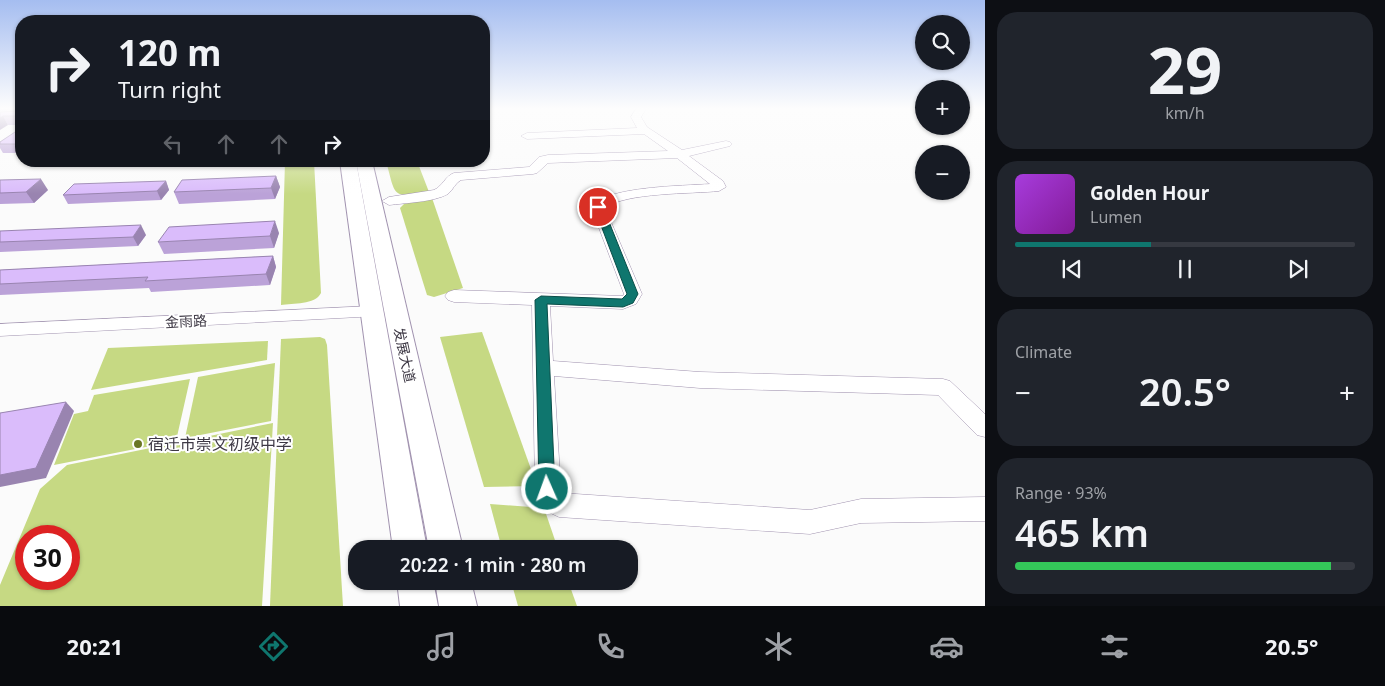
<!DOCTYPE html>
<meta charset="utf-8">
<style>
:root{--surface:#171b24;--page:#20242c;--text:#f1f3f6;--muted:#9ea1a6;--line:#363941;--accent:#0f766e}
body{margin:0;font-family:"Noto Sans","Noto Sans SC",sans-serif;background:var(--page);color:var(--text);height:100vh;display:flex;flex-direction:column;font-size:19px;white-space:nowrap}
*{box-sizing:border-box;margin:0}
p{font-size:16px;color:var(--muted)}
.icon{flex:none;width:28px;height:28px;fill:none;stroke:currentColor;stroke-width:2;stroke-linecap:round;stroke-linejoin:round}
.map{position:relative;flex:1;overflow:hidden}
.panel{display:flex;flex-direction:column;gap:12px;padding:12px;background:#0d0f14;width:400px}
.panel>*{flex:none}
.banner{position:absolute;left:15px;top:15px;width:475px;height:152px;border-radius:20px;box-shadow:0 1px 4px #0004;background:#171b24;color:var(--text);overflow:hidden}
.tools{position:absolute;left:915px;top:15px;display:grid;gap:10px}
.tools a{display:grid;place-items:center;width:55px;height:55px;border-radius:50%;background:var(--surface);box-shadow:0 1px 4px #0004;font-size:25px}
.speed{position:absolute;left:15px;top:525px;display:flex;gap:10px;font-size:25px;font-weight:700;text-align:center}
.speed>*{display:grid;place-content:center;width:65px;height:65px;border-radius:50%;background:var(--surface);box-shadow:0 1px 4px #0004;line-height:1}
.speed .limit{border:8px solid #d22;background:#fff;color:#111}
.pin{position:absolute;display:grid;place-items:center;width:42px;height:42px;color:#fff;margin:-21px;border:2px solid #fff;border-radius:50%;box-shadow:0 1px 5px #0007}
.me{position:absolute;width:55px;margin:-28px;rotate:358deg;stroke-linejoin:round;filter:drop-shadow(0 0 4px #0008)}
.turn{display:flex;align-items:center;gap:18px;height:105px;padding:0 20px;font-size:22px}
.turn .icon{width:65px;height:65px;stroke-width:2.5}
.turn b{display:block;font-size:35px;line-height:42px}
.lanes{display:flex;align-items:center;height:48px;padding:0 20px;background:#0003;justify-content:center;gap:25px;direction:ltr}
.lanes .off{opacity:.35}
.big{font-size:38px;font-weight:600;line-height:1.1}
.panel .widget{flex:1;display:flex;flex-direction:column;justify-content:center;gap:8px;min-width:0;padding:0 18px;border-radius:20px;background:var(--page)}
.panel .dial{align-items:center;gap:0}
.dial b{font-size:65px;line-height:1}
.song{display:flex;align-items:center;gap:15px}
.cover{width:60px;height:60px;border-radius:8px;background:linear-gradient(135deg,hsl(280 70% 55%),hsl(290 70% 35%))}
.played{height:5px;border-radius:2px;background:linear-gradient(90deg,var(--accent) 40%,var(--line) 40%)}
.keys{display:flex;justify-content:space-around;direction:ltr}
.heat{display:flex;justify-content:space-between;align-items:center;font-size:28px;direction:ltr}
.charge{height:8px;border-radius:4px;background:linear-gradient(90deg,#34c759 93%,var(--line) 0)}
.trip{position:absolute;left:348px;top:540px;width:290px;height:50px;border-radius:20px;background:var(--surface);box-shadow:0 1px 4px #0004;font-weight:600;line-height:50px;text-align:center}
.tab-bar{display:flex;height:80px;justify-content:space-around;align-items:center;background:#090b0e;color:var(--muted)}
.tab-bar .icon{width:35px;height:35px}
.tab-bar .selected{color:var(--accent)}
.tab-bar b{font-size:22px;color:var(--text)}
main{display:flex;flex:1;min-height:0}
.map>svg:first-child{display:block}
.green{fill:#c6d983;fill-rule:evenodd}
.lines{fill:none;stroke-linecap:round;stroke-linejoin:round}
.minor-casing{stroke:#a092af;stroke-width:1}
.major-casing{stroke:#a092af;stroke-width:2}
.minor{fill:#fff;fill-rule:evenodd}
.major{fill:#fff;fill-rule:evenodd}
.wall{fill:#bba2d8}
.shaded-wall{fill:#9984b0}
.building{fill:#dabcfb;stroke:#9984b0}
.route{fill:#0f766e;stroke:#0a4d48}
.poi-dot{fill:#697724;stroke:#fff;stroke-width:2}
.labels{text-anchor:middle;dominant-baseline:central;stroke-width:4;stroke-linejoin:round;paint-order:stroke}
.street-label{font-size:14px;fill:#3e3945;stroke:#fff}
.near-poi-label{font-size:16px;fill:#3e3945;stroke:#fff;text-anchor:start}
</style>
<main>
<div class="map">
<svg width="985" height="606" viewBox="0 0 985 606">
<rect width="100%" height="100%" fill="#fbfbfb"/>
<g class="green">
<path d="M285 161H314L321 293C315 305 293 303 281 305Z"/>
<path d="M386 161H417L429 192C391 198 396 197 386 161Z"/>
<path d="M432 198 463 288 434 297 427 295 400 208 406 202Z"/>
<path d="M482 332 537 486 484 487 440 337Z"/>
<path d="M320 337 325 339 327 345 343 606H270L281 339Z"/>
<path d="M268 341 267 360 91 390 108 348Z"/>
<path d="M275 363 271 421 185 438 198 377Z"/>
<path d="M190 379 176 441 54 465 74 414 88 411 94 395Z"/>
<path d="M273 423 262 606H0V585L40 489 67 465ZM26 536H69V579H26Z"/>
<path d="M490 504 544 508 558 549H502Z"/>
<path d="M511 581H568L577 606H518Z"/>
</g>
<g class="lines">
<g class="minor-casing">
<g id="minor">
<path d="M636 109H646L641 117 647 127 682 150 726 141 730 142 732 144 730 146 689 156 723 181 726 187 719 191C692 194 626 192 605 208L642 294 636 304 623 309 550 306 553 361 700 372 943 379 950 381 985 414V437L977 435 938 395 700 388 554 376 561 493 810 510 861 499 985 497V521L861 523 810 534 559 517 542 509 535 489 532 305 454 302 448 300 445 296 448 292 454 290 623 296 624 294 591 207C606 186 684 186 710 184L677 158 548 163 537 173 533 174 461 180C455 183 453 190 448 194 434 202 405 203 389 205L382 201 389 197 434 190C443 186 445 176 454 173L529 167 539 157 548 155 668 151 644 134 527 139 521 136 527 133 637 128 631 117Z"/>
<path d="M372 306 378 308 381 312 378 316 0 336V324Z"/>
</g>
</g>
<g class="major-casing">
<g id="major">
<path d="M340 161H356L427 549H393Z"/>
<path d="M356 161H372L463 549H429Z"/>
<path d="M397 581H433L438 606H400Z"/>
<path d="M435 581H471L477 606H439Z"/>
</g>
</g>
<use href="#minor" class="minor"/>
<use href="#major" class="major"/>
</g>
<g class="wall">
<path d="M0 109H21V125H8L0 112 17 110 0 111Z"/>
<path d="M21 128 20 153H3L0 148V142Z"/>
<path d="M276 176 280 187 275 199 179 204 174 192Z"/>
<path d="M0 180 48 190 34 203 0 204Z"/>
<path d="M166 181 169 190 161 200 68 204 63 195Z"/>
<path d="M0 231 146 235 138 246 0 252Z"/>
<path d="M279 233 274 248 164 254 158 242Z"/>
<path d="M273 256 276 267 270 285 151 292 149 288 0 295V270Z"/>
</g>
<g class="shaded-wall">
<path d="M3 116 8 125 0 130V118Z"/>
<path d="M21 139V152L20 153 15 144Z"/>
<path d="M276 176 280 187 275 199 271 188Z"/>
<path d="M41 179 48 190 34 203 26 192Z"/>
<path d="M166 181 169 190 161 200 157 191Z"/>
<path d="M275 221 279 233 274 248 270 236Z"/>
<path d="M141 225 146 235 138 246 133 237Z"/>
<path d="M273 256 276 267 270 285 266 274Z"/>
<path d="M66 402 74 411 46 478 0 487V475Z"/>
</g>
<g class="building">
<path d="M18 109H21V116H3L0 118V112L17 111Z"/>
<path d="M21 128V139L15 144H0V142Z"/>
<path d="M276 176 271 188 174 192 182 180Z"/>
<path d="M41 179 26 192 0 193V180Z"/>
<path d="M166 181 157 191 63 195 74 184Z"/>
<path d="M275 221 270 236 158 242 169 227Z"/>
<path d="M141 225 133 237 0 242V231Z"/>
<path d="M273 256 266 274 145 281 148 277 0 284V270Z"/>
<path d="M66 402 36 468 0 475V413Z"/>
</g>
<linearGradient id="sky" x2="0" y2="1"><stop stop-color="#a5bdf0"/><stop offset="0.56" stop-color="#fdfdfd"/><stop offset="1" stop-color="#fdfdfd" stop-opacity="0"/></linearGradient>
<rect width="985" height="194" fill="url(#sky)"/>
<path class="route" d="M598 204 603 207 638 294 633 303 623 307 547 304 555 489 553 494 547 497 542 494 539 489 535 300 541 296 622 299 627 294 594 207Z"/>
<circle class="poi-dot" cx="138" cy="444" r="5"/>
<g class="labels">
<g class="street-label">
<text transform="translate(186 321) rotate(-3)">金雨路</text>
<text transform="translate(405 355) rotate(78)">发展大道</text>
</g>
<g class="near-poi-label">
<text x="148" y="444">宿迁市崇文初级中学</text>
</g>
</g>
</svg>
<div class="tools">
<a><svg class="icon" aria-label="search" viewBox="0 0 24 24"><circle cx="10" cy="10" r="6"/><path d="M15 15l6 6"/></svg></a>
<a>+</a>
<a>−</a>
</div>
<div class="speed"><div class="limit">30</div></div>
<div class="pin" style="left:598px;top:207px;background:#d93025"><svg class="icon" aria-label="arrive" viewBox="0 0 24 24"><path d="M6 21V4h12l-3 4 3 4H6"/></svg></div>
<svg class="me" style="left:547px;top:489px" viewBox="-20 -20 40 40"><circle r="17" fill="#0f766e" stroke="#fff" stroke-width="3"/><path d="M0-11L8 9 0 5-8 9z" fill="#fff"/></svg>
<div class="trip">20:22 · 1 min · 280 m</div>
<div class="banner">
<div class="turn"><svg class="icon" aria-label="right" viewBox="0 0 24 24"><path d="M7 20v-9h11M14 6l5 5-5 5"/></svg><div><b>120 m</b>Turn right</div></div>
<div class="lanes"><svg class="icon off" aria-label="left" viewBox="0 0 24 24"><path d="M17 20v-9H6M10 6l-5 5 5 5"/></svg><svg class="icon off" aria-label="ahead" viewBox="0 0 24 24"><path d="M12 20V5M6 11l6-6 6 6"/></svg><svg class="icon off" aria-label="ahead" viewBox="0 0 24 24"><path d="M12 20V5M6 11l6-6 6 6"/></svg><svg class="icon" aria-label="right" viewBox="0 0 24 24"><path d="M7 20v-9h11M14 6l5 5-5 5"/></svg></div>
</div>
</div>
<section class="panel">
<div class="widget dial"><b>29</b><p>km/h</p></div>
<div class="widget">
<div class="song"><i class="cover"></i><div><b>Golden Hour</b><p>Lumen</p></div></div>
<div class="played"></div>
<div class="keys"><svg class="icon" aria-label="previous" viewBox="0 0 24 24"><path d="M18 5L8 12l10 7zM5 5v14"/></svg><svg class="icon" aria-label="pause" viewBox="0 0 24 24"><path d="M8 5v14M16 5v14"/></svg><svg class="icon" aria-label="next" viewBox="0 0 24 24"><path d="M6 5l10 7-10 7zM19 5v14"/></svg></div>
</div>
<div class="widget"><p>Climate</p>
<div class="heat"><a>−</a><b class="big">20.5°</b><a>+</a></div>
</div>
<div class="widget"><p>Range · 93%</p><b class="big">465 km</b><div class="charge"></div></div>
</section>
</main>
<nav class="tab-bar">
<b>20:21</b>
<svg class="icon selected" aria-label="directions" viewBox="0 0 24 24"><path d="M12 3l9 9-9 9-9-9zM9 14v-3h6M13 9l2 2-2 2"/></svg>
<svg class="icon" aria-label="music" viewBox="0 0 24 24"><path d="M9 18V5l10-2v13"/><circle cx="6" cy="18" r="3"/><circle cx="16" cy="16" r="3"/></svg>
<svg class="icon" aria-label="phone" viewBox="0 0 24 24"><path d="M5 4h4l2 5-3 2q2 4 5 5l2-3 5 2v4C11 20 4 13 5 4z"/></svg>
<svg class="icon" aria-label="climate" viewBox="0 0 24 24"><path d="M12 3v18M4 7l16 10M4 17L20 7"/></svg>
<svg class="icon" aria-label="car" viewBox="0 0 24 24"><path d="M5 17H2v-5l4-1 3-4h7l3 4 3 1v5h-3M9 17h6M6 11h13"/><circle cx="7" cy="17" r="2"/><circle cx="17" cy="17" r="2"/></svg>
<svg class="icon" aria-label="filters" viewBox="0 0 24 24"><path d="M4 7h16M4 17h16"/><circle cx="9" cy="7" r="2"/><circle cx="15" cy="17" r="2"/></svg>
<b>20.5°</b>
</nav>
